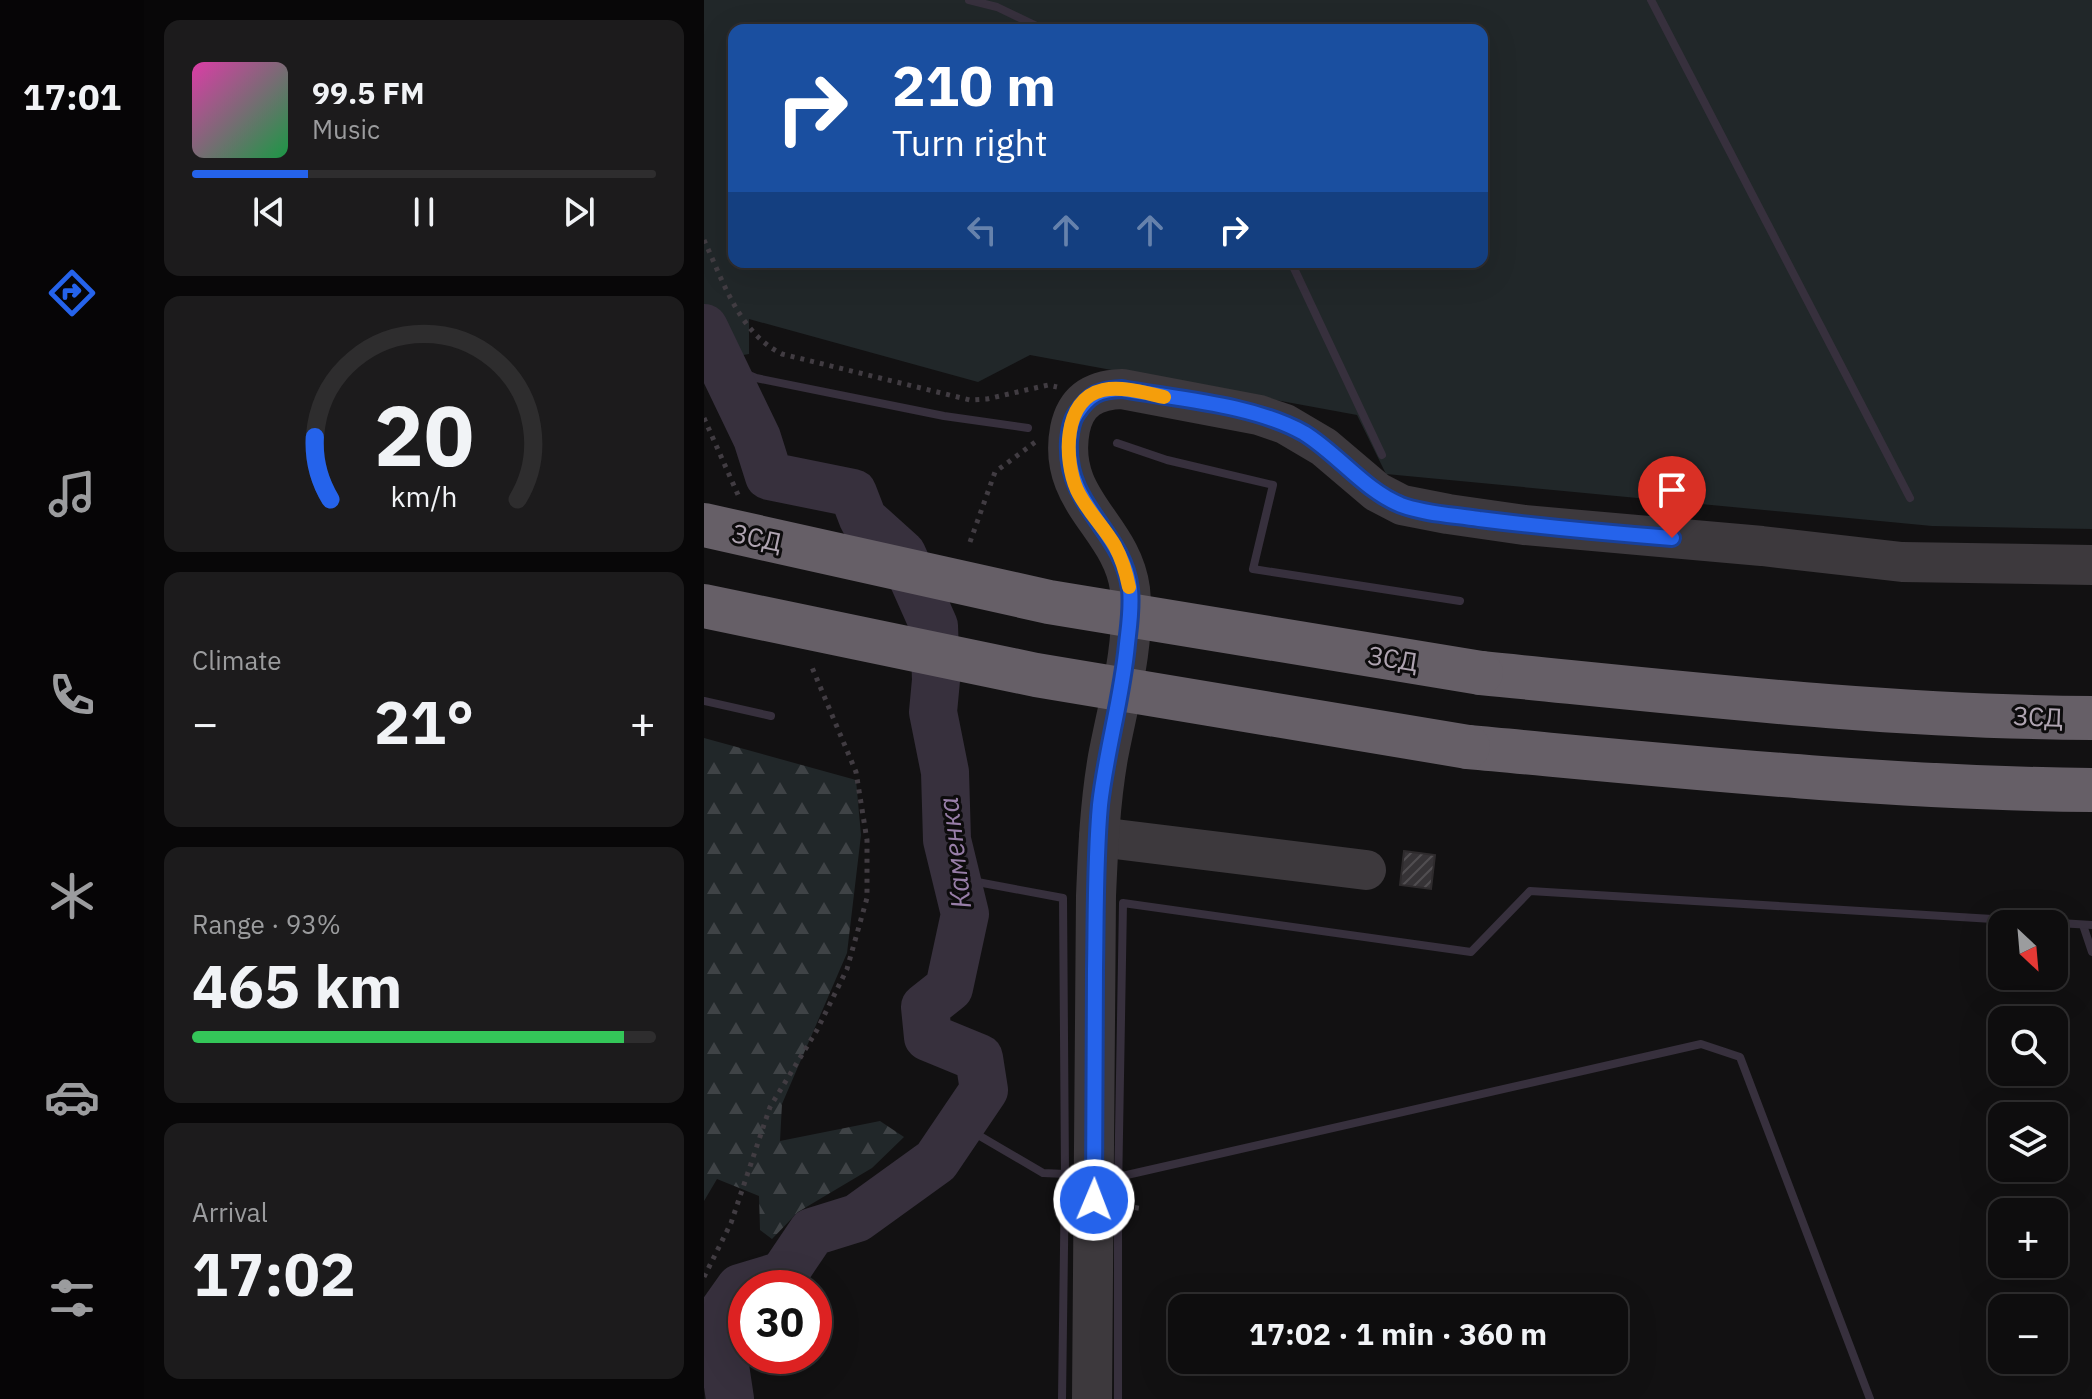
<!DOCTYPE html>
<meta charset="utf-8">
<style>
:root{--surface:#0e0d0e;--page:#1c1b1c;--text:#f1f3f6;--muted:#9b9c9e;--line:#2e2d2e;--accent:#2563eb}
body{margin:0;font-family:"IBM Plex Sans",sans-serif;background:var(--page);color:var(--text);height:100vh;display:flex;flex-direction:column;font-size:30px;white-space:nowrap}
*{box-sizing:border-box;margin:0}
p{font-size:26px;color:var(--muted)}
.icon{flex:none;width:44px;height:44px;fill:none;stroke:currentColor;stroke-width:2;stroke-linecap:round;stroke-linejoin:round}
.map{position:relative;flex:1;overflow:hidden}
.panel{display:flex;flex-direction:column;gap:20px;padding:20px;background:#080708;width:560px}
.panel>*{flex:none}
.hud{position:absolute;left:24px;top:24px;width:760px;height:244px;border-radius:16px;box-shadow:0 8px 32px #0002,0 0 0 2px var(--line);background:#1a4fa0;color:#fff;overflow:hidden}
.needle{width:52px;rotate:154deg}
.tools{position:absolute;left:1284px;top:910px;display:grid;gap:16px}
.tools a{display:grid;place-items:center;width:80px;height:80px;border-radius:16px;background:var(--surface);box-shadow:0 8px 32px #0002,0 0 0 2px var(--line);font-size:40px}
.speed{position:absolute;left:24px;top:1270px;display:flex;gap:16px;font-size:40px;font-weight:700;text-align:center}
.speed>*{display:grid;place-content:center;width:104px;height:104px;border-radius:50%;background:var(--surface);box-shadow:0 8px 32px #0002,0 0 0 2px var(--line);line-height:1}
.speed .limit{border:12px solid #d22;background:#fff;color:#111}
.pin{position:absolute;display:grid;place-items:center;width:68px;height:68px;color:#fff;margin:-82px -34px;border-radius:50% 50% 50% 0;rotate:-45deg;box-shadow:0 0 8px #0007}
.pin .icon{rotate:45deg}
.me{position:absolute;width:88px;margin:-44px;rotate:1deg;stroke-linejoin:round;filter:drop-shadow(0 0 6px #0008)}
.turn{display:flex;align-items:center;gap:28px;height:168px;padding:0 32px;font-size:36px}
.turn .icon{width:104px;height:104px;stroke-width:2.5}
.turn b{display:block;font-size:56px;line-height:68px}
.lanes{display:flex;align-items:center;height:76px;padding:0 32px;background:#0003;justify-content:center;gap:40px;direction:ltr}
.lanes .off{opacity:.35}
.big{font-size:60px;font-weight:700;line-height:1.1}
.panel .tile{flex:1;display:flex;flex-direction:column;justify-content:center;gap:12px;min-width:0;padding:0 28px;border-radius:16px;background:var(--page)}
.panel .dial{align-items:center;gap:0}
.dial svg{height:208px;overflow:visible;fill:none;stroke:var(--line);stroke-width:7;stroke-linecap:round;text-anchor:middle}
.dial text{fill:var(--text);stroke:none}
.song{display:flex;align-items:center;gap:24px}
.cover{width:96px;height:96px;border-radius:12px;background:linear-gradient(135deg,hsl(320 70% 55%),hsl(140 70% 35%))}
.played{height:8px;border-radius:4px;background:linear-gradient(90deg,var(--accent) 25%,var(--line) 25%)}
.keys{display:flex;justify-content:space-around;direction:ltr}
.heat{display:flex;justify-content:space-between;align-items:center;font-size:44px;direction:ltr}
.charge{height:12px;border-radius:6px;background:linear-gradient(90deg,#34c759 93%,var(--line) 0)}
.trip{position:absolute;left:464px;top:1294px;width:460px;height:80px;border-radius:16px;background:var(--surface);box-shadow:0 8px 32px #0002,0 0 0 2px var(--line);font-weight:700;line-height:80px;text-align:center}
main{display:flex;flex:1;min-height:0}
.dock{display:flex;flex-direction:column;width:144px;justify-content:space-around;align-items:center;background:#060506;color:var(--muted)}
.dock .icon{width:56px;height:56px}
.dock .selected{color:var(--accent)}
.dock b{font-size:36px;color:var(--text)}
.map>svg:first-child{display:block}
.grass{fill:#212729;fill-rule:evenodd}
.forest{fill:url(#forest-firs)}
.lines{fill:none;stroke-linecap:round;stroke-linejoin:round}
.stream{stroke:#37303d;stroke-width:8}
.river{stroke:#37303d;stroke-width:48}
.building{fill:url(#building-hatch);stroke:#2e2b2d;stroke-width:2}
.path{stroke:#413c42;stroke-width:5;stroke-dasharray:4 6;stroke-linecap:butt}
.minor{stroke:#3d393d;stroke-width:40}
.highway{stroke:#665f67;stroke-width:44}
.highway-bridge{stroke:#665f67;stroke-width:44}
.route-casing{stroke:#184099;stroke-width:20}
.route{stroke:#2563eb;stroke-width:14}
.slow{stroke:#f59e0b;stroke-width:14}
.labels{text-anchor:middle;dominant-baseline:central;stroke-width:6;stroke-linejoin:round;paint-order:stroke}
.street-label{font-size:26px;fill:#afa4b1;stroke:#0d0c0d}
.water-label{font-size:28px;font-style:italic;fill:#987ea8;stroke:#0d0c0d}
</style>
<main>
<nav class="dock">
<b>17:01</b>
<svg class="icon selected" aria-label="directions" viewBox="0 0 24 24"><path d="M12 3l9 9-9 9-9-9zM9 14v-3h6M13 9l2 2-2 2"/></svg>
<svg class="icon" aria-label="music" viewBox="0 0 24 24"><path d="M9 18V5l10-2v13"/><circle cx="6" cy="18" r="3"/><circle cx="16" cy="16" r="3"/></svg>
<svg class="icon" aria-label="phone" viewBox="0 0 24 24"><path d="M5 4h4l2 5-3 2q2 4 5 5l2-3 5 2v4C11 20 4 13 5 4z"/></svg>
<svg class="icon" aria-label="climate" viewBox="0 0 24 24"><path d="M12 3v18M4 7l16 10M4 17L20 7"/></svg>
<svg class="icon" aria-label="car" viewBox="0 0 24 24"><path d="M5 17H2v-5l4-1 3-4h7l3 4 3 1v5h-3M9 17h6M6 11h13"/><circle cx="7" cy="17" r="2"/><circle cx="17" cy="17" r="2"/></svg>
<svg class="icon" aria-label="filters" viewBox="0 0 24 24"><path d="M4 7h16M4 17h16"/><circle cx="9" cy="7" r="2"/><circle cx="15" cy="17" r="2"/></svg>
</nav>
<section class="panel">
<div class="tile">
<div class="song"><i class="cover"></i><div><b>99.5 FM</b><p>Music</p></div></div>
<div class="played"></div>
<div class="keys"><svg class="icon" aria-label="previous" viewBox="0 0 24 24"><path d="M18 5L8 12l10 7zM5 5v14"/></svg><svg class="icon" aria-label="pause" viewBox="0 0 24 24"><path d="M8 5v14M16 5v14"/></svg><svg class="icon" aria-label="next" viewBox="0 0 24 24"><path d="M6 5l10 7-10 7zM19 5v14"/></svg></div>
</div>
<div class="tile dial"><svg viewBox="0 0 100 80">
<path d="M14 69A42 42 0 1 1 86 69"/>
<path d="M14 69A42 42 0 0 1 8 45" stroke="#2563eb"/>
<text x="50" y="56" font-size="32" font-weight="700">20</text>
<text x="50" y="72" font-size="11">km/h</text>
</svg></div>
<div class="tile"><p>Climate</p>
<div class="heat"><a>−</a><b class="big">21°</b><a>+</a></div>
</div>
<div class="tile"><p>Range · 93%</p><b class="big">465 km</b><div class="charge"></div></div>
<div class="tile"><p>Arrival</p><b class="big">17:02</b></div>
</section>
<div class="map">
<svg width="1388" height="1399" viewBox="0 0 1388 1399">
<defs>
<pattern id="forest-firs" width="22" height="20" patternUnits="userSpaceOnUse" patternTransform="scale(2)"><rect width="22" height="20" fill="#212729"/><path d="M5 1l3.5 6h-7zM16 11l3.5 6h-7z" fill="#3f4346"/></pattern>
<pattern id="building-hatch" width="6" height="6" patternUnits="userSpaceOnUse" patternTransform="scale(2)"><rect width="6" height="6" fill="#363336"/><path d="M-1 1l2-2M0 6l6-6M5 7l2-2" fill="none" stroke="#514e51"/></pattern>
</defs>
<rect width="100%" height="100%" fill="#121112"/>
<path class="grass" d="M0 0H1388V529L1228 526 682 474 653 415 326 355 274 382 45 319V354L0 362ZM30 30H778V262H30Z"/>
<path class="forest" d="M0 738 152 780 157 835 143 953 78 1104 76 1141 176 1121 200 1137 168 1168 94 1212 68 1239 56 1230 55 1196 13 1179 0 1201Z"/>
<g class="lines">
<g class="stream">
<path d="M265 0 293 7 341 30"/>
<path d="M947 0 1206 498"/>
<path d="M587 262 678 455"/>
<path d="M14 362 52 378 240 416 324 428"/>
<path d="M413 443 463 460 569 485 549 569 756 601"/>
<path d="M0 701 67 716"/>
<path d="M252 878 359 898 361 1174 358 1399"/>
<path d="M1379 925 1388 952"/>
<path d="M257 1125 339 1173 361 1174"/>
<path d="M414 1177 997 1044 1036 1057 1166 1399"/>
<path d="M414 1192 419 903 767 952 826 891 1388 925"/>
<path d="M414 1219V1399"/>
</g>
<path class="river" d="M0 328 53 438 65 476 149 493 159 519 198 554 230 626 232 680 229 712 241 772 243 840 261 914 245 988 221 1007 224 1037 275 1058 280 1090 232 1161 153 1218 108 1232 79 1275 36 1288 14 1319 26 1399"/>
</g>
<path class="building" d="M700 851 731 855 727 889 696 885Z"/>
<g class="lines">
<g class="path">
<path d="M0 240C19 281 35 333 78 354L266 400 283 399 344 385 353 387"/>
<path d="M0 418 35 497"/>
<path d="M266 542 291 472 334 440"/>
<path d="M421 1206 440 1209"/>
<path d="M0 1277 27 1223 66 1107 113 1030 143 969 163 898V840L152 772 107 665"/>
</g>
<g class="minor">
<path d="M395 837 662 870"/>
<path d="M388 1399 392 896C394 849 396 803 404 757 414 704 432 644 426 589 418 526 352 501 366 429 372 400 390 390 418 389L555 415 581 424 620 447 673 492 698 505 744 514 820 525 1058 546 1198 562 1388 565"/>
</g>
<g class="highway">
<path d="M777 673C980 693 1184 717 1388 718"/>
<path d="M764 747C972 766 1180 788 1388 790"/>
</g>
<g class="highway-bridge">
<path d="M0 525 345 602 777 673"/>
<path d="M0 606 332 675 764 747"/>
</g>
</g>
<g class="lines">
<g class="route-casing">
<path id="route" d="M390 1200C391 1123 391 1046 391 969 392 915 391 860 396 805 402 751 418 699 423 644 425 626 428 608 426 589 419 530 361 507 365 441 366 431 367 421 373 413 386 394 395 390 418 389 474 399 551 405 600 433 634 454 660 490 697 505 721 514 750 515 775 519 839 527 904 533 968 538"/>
</g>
<use href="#route" class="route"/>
<path class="slow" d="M425 587C422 572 418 559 411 546 400 527 383 511 373 490 360 461 358 399 399 390 419 386 441 393 460 397"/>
</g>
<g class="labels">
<g class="street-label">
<text transform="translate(53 537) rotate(12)">ЗСД</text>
<text transform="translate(689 658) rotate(9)">ЗСД</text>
<text transform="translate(1334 716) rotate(2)">ЗСД</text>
</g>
<g class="water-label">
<text transform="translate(250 853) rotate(-97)">Каменка</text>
</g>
</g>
</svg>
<div class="tools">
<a><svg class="needle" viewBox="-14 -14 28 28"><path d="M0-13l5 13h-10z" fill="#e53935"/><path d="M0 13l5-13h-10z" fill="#9b9c9e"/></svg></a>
<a><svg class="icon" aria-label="search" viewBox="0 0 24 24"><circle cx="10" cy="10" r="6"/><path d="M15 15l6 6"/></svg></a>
<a><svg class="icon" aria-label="layers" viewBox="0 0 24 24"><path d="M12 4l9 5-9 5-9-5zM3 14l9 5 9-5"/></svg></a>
<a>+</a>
<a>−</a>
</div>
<div class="speed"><div class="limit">30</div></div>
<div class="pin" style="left:968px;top:538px;background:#d93025"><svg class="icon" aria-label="arrive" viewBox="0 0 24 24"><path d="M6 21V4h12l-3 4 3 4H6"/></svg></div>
<svg class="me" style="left:390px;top:1200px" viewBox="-20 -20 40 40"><circle r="17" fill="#2563eb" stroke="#fff" stroke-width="3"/><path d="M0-11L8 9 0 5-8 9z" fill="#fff"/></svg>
<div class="trip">17:02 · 1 min · 360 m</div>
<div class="hud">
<div class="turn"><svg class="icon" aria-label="right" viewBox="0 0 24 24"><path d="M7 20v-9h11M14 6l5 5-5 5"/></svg><div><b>210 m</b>Turn right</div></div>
<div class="lanes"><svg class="icon off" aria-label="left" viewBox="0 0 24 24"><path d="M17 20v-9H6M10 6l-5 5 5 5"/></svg><svg class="icon off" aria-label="ahead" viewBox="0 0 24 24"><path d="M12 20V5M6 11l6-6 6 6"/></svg><svg class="icon off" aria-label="ahead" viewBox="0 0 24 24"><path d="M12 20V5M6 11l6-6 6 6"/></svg><svg class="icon" aria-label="right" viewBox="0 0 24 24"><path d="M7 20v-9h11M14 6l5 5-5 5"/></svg></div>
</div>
</div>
</main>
